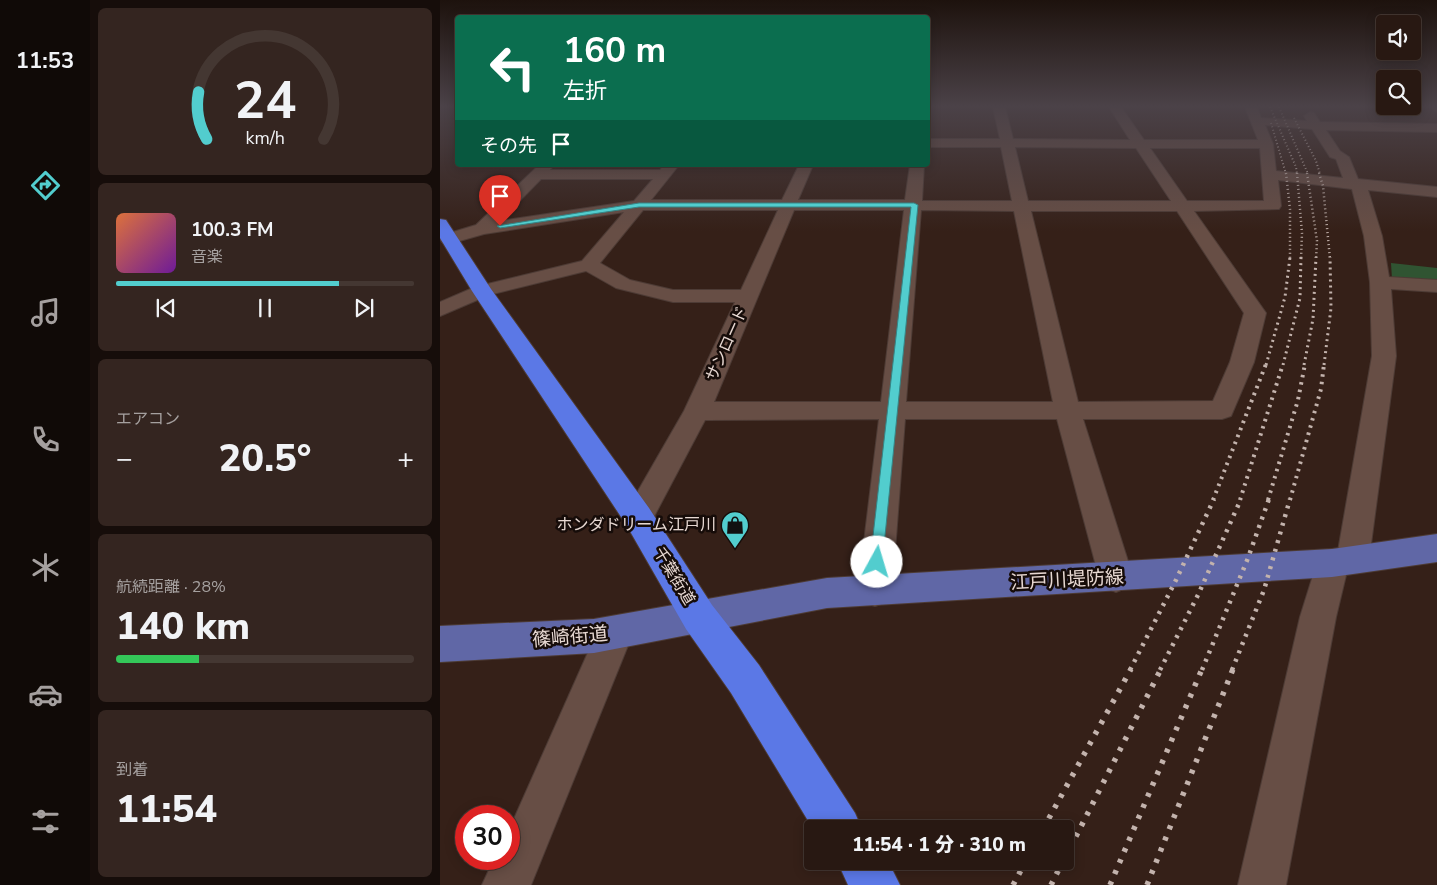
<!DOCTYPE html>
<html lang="ja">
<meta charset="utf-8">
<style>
:root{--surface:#281812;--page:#342520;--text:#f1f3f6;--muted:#a5a09f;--line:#443732;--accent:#52cdce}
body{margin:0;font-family:"Nunito Sans","Noto Sans JP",sans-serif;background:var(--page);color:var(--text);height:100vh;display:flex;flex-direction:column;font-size:19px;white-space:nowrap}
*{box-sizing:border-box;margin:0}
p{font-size:16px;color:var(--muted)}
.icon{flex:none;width:28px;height:28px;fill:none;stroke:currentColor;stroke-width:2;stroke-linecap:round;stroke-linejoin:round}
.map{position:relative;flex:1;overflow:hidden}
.panel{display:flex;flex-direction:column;gap:8px;padding:8px;background:#160d0a;width:350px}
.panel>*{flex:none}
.guide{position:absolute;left:15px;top:15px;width:475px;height:152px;border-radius:5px;box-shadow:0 2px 12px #0003,0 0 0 1px var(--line);background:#0b6e4f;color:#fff;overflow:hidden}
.buttons{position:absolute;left:936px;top:15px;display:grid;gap:10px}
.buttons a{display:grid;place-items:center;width:45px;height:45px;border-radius:5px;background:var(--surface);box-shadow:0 2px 12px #0003,0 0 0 1px var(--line);font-size:25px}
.speed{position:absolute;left:15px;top:805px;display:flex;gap:10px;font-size:25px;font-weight:700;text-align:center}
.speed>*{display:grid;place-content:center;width:65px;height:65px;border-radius:50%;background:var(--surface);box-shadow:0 2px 12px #0003,0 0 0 1px var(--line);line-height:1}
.speed .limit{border:8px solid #d22;background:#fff;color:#111}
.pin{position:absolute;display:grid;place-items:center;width:42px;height:42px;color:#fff;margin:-51px -21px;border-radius:50% 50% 50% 0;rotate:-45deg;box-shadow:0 0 5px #0007}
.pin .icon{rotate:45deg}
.me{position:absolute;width:55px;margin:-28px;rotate:6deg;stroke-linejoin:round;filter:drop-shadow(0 0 4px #0008)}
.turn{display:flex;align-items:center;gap:18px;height:105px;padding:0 25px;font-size:22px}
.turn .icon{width:65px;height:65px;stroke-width:2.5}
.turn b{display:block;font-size:35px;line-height:42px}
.then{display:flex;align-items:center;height:48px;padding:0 25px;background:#0003;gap:10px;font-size:19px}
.big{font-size:38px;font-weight:800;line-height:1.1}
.panel .card{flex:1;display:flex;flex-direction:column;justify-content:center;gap:8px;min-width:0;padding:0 18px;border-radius:8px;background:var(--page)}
.panel .dial{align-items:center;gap:0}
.dial svg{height:130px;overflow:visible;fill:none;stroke:var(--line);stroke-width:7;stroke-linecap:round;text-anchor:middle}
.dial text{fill:var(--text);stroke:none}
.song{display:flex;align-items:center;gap:15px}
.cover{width:60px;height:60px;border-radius:8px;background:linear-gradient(135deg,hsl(20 70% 55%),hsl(280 70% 35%))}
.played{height:5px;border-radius:2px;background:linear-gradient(90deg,var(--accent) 75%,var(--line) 75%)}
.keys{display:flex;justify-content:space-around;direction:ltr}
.heat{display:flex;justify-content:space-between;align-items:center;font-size:28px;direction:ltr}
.charge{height:8px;border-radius:4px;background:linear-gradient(90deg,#34c759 28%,var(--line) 0)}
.trip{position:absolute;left:364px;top:820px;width:270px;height:50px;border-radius:5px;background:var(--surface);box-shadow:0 2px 12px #0003,0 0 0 1px var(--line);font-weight:800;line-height:50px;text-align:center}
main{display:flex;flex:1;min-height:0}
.dock{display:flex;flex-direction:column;width:90px;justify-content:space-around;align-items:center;background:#100a07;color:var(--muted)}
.dock .icon{width:35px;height:35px}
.dock .selected{color:var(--accent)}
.dock b{font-size:22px;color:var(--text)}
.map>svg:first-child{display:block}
.green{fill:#305432}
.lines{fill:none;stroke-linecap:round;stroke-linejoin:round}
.minor-casing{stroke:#4d3b35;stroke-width:2}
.major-casing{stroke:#4d3b35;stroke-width:2}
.highway-casing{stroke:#4d3b35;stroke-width:2}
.minor{fill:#674e45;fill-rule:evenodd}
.major{fill:#6067a6;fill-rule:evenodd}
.highway{fill:#5b78e6;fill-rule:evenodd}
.rail-far5{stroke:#c3b3ad;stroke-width:2;stroke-dasharray:1 2.5;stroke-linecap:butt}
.rail-far4{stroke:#c3b3ad;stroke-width:2.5;stroke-dasharray:1 3;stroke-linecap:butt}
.rail-far3{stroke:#c3b3ad;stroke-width:3;stroke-dasharray:2 4;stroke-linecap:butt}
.rail-far2{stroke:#c3b3ad;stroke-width:4;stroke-dasharray:2.5 5;stroke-linecap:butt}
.rail-far1{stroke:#c3b3ad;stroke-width:4.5;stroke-dasharray:3 6;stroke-linecap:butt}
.rail{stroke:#c3b3ad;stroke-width:5.5;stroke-dasharray:4 8;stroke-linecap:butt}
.route{fill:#52cdce;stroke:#358586}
.labels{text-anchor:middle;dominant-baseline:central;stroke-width:5;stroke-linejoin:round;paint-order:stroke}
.street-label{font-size:16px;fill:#e7d8d2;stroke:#160c09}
.poi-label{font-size:16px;fill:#e7d8d2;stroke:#160c09;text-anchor:end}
.near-street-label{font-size:19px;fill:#e7d8d2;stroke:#160c09}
</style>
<main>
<nav class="dock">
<b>11:53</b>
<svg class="icon selected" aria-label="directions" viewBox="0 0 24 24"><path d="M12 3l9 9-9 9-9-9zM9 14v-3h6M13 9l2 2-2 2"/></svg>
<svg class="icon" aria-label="music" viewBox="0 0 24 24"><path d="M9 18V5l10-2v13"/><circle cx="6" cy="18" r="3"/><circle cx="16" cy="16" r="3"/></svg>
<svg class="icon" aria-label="phone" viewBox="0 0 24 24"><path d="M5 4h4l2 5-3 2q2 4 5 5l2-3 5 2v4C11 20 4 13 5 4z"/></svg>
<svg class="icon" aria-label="climate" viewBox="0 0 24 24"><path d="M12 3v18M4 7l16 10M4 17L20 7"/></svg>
<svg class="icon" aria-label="car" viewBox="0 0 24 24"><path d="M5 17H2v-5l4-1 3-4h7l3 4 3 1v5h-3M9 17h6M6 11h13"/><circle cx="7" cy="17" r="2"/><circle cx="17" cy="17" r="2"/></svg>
<svg class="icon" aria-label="filters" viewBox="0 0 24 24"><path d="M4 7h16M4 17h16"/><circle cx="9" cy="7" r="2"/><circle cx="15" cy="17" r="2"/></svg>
</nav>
<section class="panel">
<div class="card dial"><svg viewBox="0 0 100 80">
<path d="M14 69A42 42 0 1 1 86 69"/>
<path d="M14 69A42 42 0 0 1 9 40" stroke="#52cdce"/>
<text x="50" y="56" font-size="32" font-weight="700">24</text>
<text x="50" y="72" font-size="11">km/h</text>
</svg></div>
<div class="card">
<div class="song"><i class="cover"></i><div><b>100.3 FM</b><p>音楽</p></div></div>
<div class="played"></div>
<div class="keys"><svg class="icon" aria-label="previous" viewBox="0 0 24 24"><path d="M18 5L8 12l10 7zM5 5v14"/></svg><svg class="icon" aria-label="pause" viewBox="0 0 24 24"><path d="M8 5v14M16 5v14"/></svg><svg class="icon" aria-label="next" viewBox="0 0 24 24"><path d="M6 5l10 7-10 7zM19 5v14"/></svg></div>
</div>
<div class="card"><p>エアコン</p>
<div class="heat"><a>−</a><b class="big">20.5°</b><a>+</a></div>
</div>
<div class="card"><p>航続距離 · 28%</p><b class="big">140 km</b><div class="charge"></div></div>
<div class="card"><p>到着</p><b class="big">11:54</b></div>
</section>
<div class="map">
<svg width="997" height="885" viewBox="0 0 997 885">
<rect width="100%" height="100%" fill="#352018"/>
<path class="green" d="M951 263 997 268V282L952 279Z"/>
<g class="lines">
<g class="minor-casing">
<g id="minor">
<path d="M553 107H565L573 139 690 140 669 107H681L704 140H818L805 107H817L821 118 867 121 864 116 870 112 874 113 880 122 997 124V132L886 130 900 151 909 157 918 179 997 187V197L928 190 942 236 949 277 997 280V292L951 289 956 356 929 559 925 569 913 573 907 571 896 617 846 885H798L860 617 880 553 892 549 898 551 932 356 930 282 924 236 912 189 838 180 841 206 839 209 754 211 826 313 814 362 791 416 782 419H643L693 577 688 587 676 592 664 587 659 577 617 419H465L452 591 447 602 435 606 423 602 418 591 439 419 265 420 209 526 198 529 187 526 183 517 244 411 295 302H233L176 288 146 271 49 295 0 316V302L35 287 142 261 184 212 44 234 9 244 3 243 0 239 3 235 36 225 99 165H114L110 170H220L224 165H239L211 200H342L359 165H373L358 200H465L470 165H484L482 201H572L561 147H488V139H560ZM825 125 872 129 890 157 896 159 903 178 836 171 833 144ZM575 147 696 148 731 201H588ZM710 148H820L824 201H747ZM101 179H213L194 201 60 221ZM203 210H338L301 290H233L190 280 160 263ZM354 210H464L441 402H274ZM481 210 574 211 613 402H466ZM591 211H737L804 313 790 362 773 401 638 402Z"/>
<path d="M990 107H997V112Z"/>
<path d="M175 616 188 621 193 633 91 885H42L54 859H69V830L162 621Z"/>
</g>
</g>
<g class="major-casing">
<path id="major" d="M997 534V562L892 577 387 608 154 653 0 662V626L154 619 387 578 892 549Z"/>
</g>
<g class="highway-casing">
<g id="highway">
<path d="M0 219 6 220 51 289 209 508 272 605 319 665 415 813 422 829H373L291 693 246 629 187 526 32 291 0 238Z"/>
<path d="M397 861H448L460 885H408Z"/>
</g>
</g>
<use href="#minor" class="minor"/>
<use href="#major" class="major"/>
<use href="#highway" class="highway"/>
<g class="rail-far5">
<path d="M830 107 856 167 857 174"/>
<path d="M839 107 868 174"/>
<path d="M854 118 876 161 880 174"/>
<path d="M831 123 846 174"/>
</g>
<g class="rail-far4">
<path d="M846 173 850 209V259"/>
<path d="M857 173 862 233 861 259"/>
<path d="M867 173 877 241 876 259"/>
<path d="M879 173 883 186 890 259"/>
</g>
<g class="rail-far3">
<path d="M826 365 845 297 850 257"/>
<path d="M843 365 860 298 861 257"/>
<path d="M864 365 873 319 876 257"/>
<path d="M884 365 891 308 890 257"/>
</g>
<g class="rail-far2">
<path d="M773 500 826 364"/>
<path d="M800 500 843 364"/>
<path d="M828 500 858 400 865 364"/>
<path d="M850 500 881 389 884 364"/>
</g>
<g class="rail-far1">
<path d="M690 670 736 580 774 499"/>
<path d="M720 670 758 595 801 499"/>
<path d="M762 670 808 558 829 499"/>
<path d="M792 670 824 590 850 499"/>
</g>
<g class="rail">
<path d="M603 829 691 669"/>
<path d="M625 858 721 669"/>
<path d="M573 885 586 861"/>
<path d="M611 885 623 861"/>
<path d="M670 885 762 669"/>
<path d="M707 885 793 669"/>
</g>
</g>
<linearGradient id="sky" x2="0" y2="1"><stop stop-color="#1d120d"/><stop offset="0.46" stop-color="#4b4248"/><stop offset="1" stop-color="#4b4248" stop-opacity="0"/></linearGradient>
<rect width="997" height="231" fill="url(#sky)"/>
<path class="route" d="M199 203H474L478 205 442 566H432L430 562 471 207H199L60 228 57 226Z"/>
<defs>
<g id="shop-pin" transform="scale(1.4375)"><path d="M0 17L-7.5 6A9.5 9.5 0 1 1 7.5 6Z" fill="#52cdce" stroke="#160c09"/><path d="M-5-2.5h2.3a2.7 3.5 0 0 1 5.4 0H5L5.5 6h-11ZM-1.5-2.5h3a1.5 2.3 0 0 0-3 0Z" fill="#111"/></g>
</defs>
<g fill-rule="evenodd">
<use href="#shop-pin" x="295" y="525"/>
</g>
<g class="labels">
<g class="street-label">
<text transform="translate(287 344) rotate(-66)">サンロード</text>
<text transform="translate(234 576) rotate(59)">千葉街道</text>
</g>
<g class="poi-label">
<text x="276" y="525">ホンダドリーム江戸川</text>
</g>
<g class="near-street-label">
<text transform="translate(627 580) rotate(-3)">江戸川堤防線</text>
<text transform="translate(130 637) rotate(-5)">篠崎街道</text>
</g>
</g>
</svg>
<div class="buttons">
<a><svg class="icon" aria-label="sound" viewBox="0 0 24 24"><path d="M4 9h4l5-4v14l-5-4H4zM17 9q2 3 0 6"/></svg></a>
<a><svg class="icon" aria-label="search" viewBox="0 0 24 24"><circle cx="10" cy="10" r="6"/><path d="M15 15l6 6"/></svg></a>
</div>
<div class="speed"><div class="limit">30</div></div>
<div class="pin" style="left:60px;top:226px;background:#d93025"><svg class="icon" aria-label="arrive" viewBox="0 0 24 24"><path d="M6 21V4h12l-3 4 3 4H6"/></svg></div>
<svg class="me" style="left:437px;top:562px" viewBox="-20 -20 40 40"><circle r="19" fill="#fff"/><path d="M0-13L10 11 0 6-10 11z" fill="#52cdce"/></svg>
<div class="trip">11:54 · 1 分 · 310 m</div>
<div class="guide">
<div class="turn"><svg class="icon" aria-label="left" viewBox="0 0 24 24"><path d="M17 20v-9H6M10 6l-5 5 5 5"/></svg><div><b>160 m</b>左折</div></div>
<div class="then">その先<svg class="icon" aria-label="arrive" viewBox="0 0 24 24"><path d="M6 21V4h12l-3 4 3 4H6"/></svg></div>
</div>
</div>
</main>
